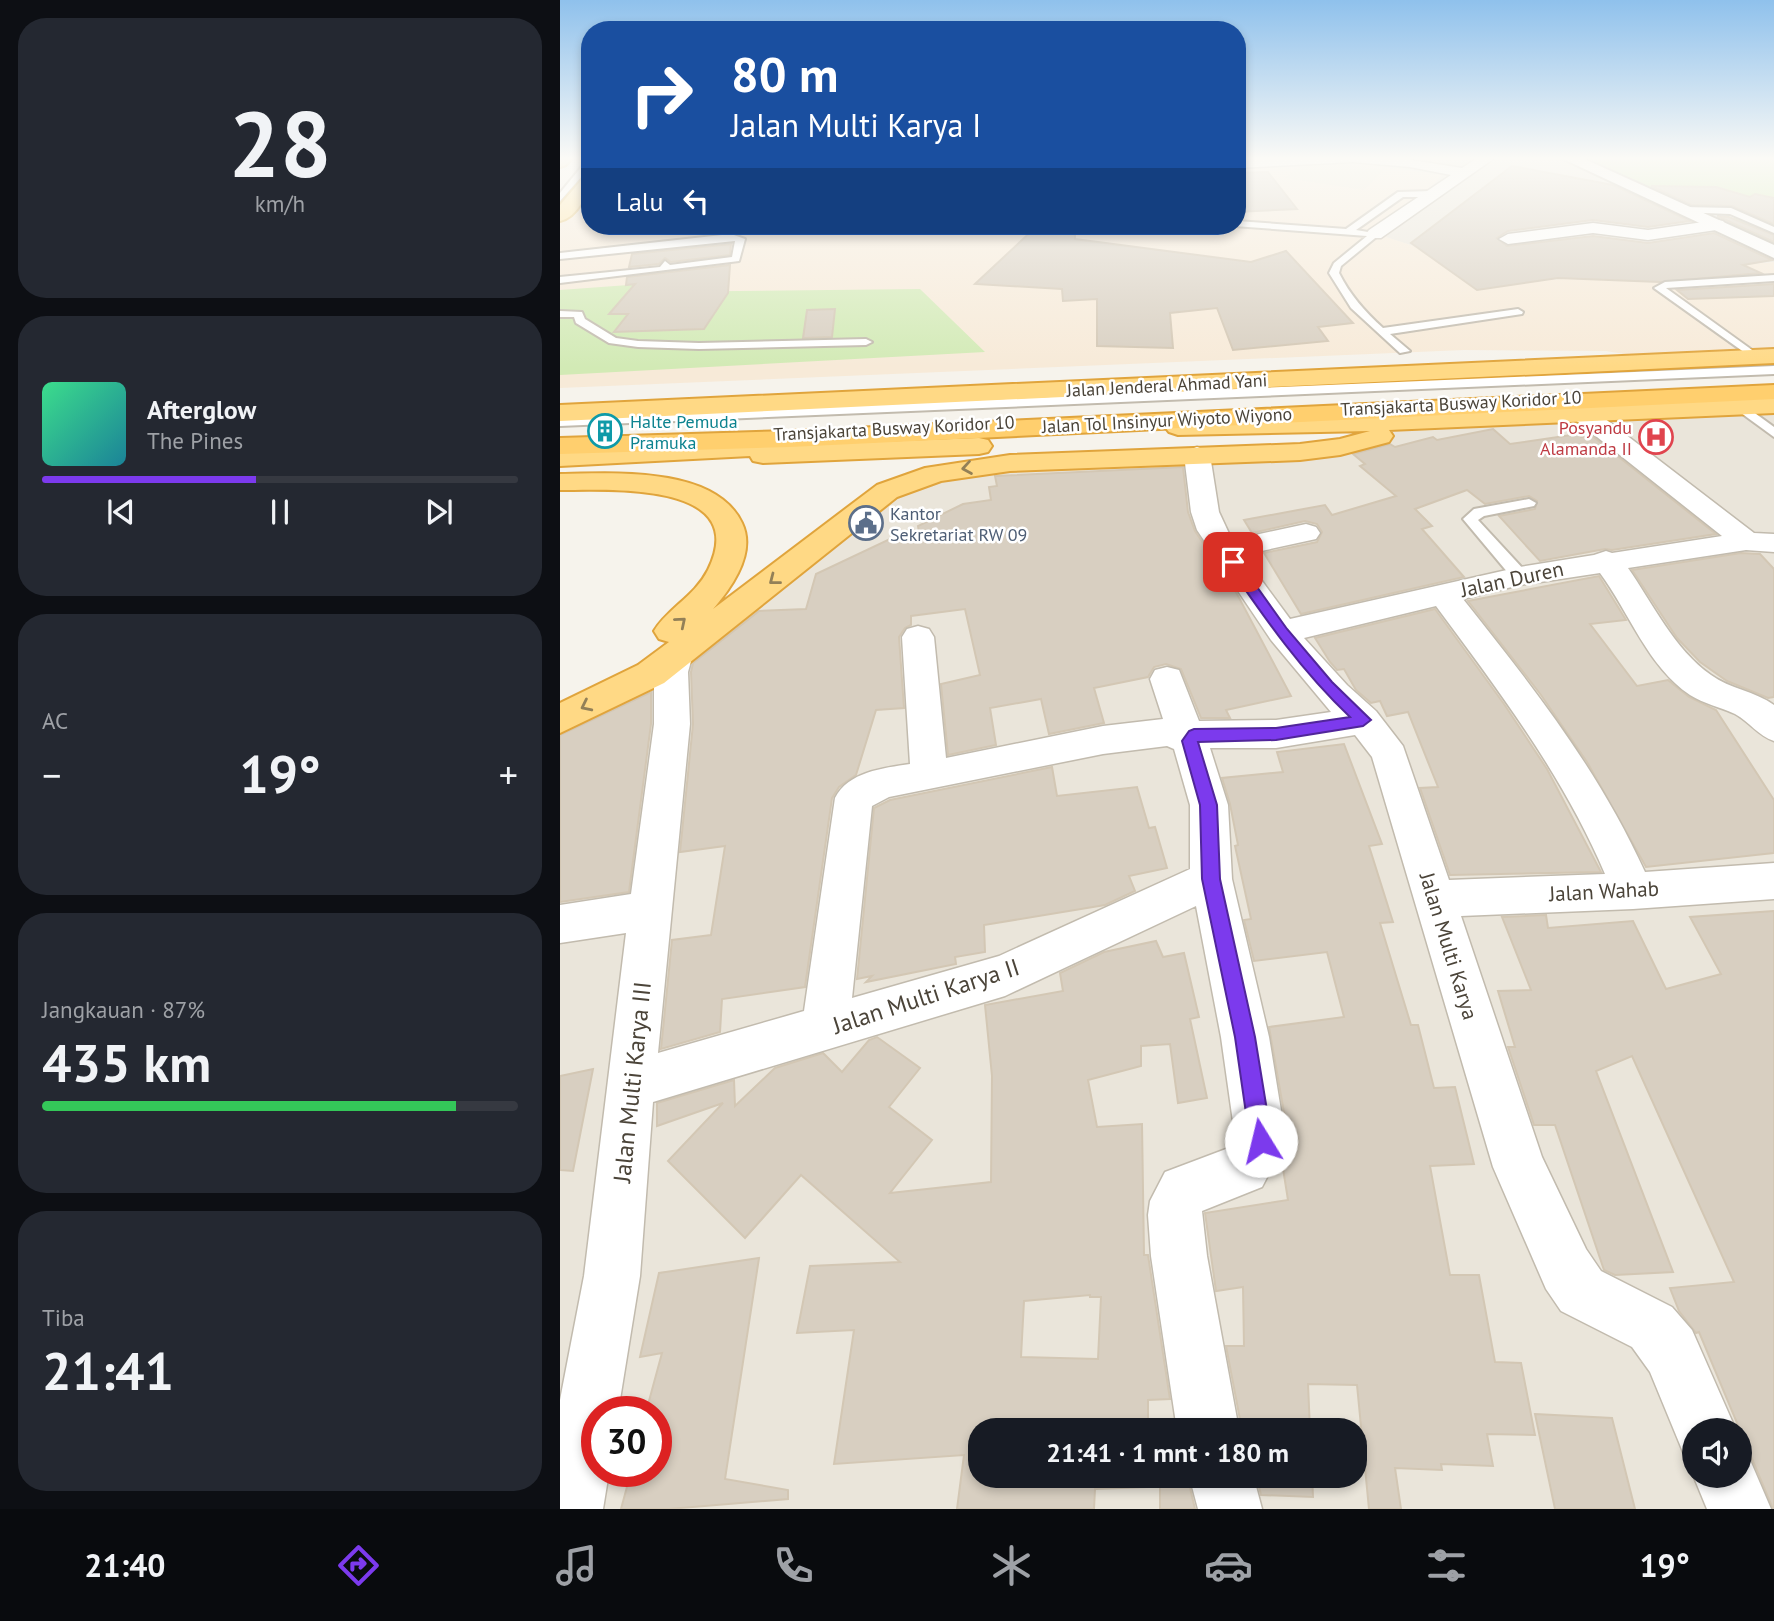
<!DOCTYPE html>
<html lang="id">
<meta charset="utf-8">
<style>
:root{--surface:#171b24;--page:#242831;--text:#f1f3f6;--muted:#9ea1a6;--line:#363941;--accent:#7c3aed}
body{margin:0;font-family:"PT Sans",sans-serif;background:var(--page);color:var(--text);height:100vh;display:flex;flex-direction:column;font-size:26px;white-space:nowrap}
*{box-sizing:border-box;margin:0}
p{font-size:23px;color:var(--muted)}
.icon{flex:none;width:38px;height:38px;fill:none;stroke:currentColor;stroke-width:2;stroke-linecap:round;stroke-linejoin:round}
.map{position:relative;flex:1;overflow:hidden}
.details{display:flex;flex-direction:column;gap:18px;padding:18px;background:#0d0f14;width:560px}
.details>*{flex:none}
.hud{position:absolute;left:21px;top:21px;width:665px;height:214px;border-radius:28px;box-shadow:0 4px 10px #0003;background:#1a4fa0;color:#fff;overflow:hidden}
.tools{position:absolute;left:1122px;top:1418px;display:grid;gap:14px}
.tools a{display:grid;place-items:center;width:70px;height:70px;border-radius:50%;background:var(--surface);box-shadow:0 4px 10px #0003;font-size:35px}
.speed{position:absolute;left:21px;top:1396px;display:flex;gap:14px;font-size:35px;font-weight:700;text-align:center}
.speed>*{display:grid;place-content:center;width:91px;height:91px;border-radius:50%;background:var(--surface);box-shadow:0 4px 10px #0003;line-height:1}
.speed .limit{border:10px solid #d22;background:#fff;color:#111}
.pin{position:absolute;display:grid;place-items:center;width:60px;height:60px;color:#fff;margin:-30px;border-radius:14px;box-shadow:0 4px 10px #0006}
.me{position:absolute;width:77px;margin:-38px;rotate:351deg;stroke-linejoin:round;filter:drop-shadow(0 0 5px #0008)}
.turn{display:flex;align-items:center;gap:24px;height:147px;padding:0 35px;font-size:32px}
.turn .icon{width:91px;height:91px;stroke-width:2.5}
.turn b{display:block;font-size:49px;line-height:60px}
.then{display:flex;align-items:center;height:66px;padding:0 35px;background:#0003;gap:14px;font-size:26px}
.big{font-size:52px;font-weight:700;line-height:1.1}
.details .card{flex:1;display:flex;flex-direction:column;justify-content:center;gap:10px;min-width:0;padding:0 24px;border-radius:28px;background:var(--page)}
.details .dial{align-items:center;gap:0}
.dial b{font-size:91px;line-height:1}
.song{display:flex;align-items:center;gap:21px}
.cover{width:84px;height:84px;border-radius:10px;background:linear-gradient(135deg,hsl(150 70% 55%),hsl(190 70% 35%))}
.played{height:7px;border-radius:4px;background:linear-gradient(90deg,var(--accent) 45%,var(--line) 45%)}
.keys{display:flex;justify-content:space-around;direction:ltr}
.heat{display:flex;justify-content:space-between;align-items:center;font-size:38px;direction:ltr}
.charge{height:10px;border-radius:5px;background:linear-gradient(90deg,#34c759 87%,var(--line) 0)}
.trip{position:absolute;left:408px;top:1418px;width:399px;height:70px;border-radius:28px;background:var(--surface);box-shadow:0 4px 10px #0003;font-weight:700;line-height:70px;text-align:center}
.dock{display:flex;height:112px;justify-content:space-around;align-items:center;background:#090b0e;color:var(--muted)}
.dock .icon{width:49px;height:49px}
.dock .active{color:var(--accent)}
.dock b{font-size:32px;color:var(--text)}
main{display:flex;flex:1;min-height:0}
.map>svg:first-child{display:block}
.residential{fill:#eae5da;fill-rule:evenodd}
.commercial{fill:#f7ead8}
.education{fill:#efe8d6}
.green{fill:#d2eab5}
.building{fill:#d8cfc1;stroke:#d3c7b4;stroke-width:2;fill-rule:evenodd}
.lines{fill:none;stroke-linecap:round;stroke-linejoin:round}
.service-casing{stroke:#c2bbae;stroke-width:4}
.minor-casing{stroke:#c2bbae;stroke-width:3}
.tertiary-casing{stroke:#c2bbae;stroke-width:4}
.primary-casing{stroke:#e6c16a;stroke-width:4}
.trunk-casing{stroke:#e0a43c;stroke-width:4}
.motorway-casing{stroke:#e0a43c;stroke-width:4}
.service{fill:#fff;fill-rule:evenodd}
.minor{fill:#fff;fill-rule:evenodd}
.tertiary{fill:#fff;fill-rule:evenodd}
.primary{fill:#ffe39c;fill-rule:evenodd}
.trunk{fill:#ffd985;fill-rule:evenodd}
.motorway{fill:#ffcf6e;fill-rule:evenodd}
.oneway{stroke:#938057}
.route{fill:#7c3aed;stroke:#51269a;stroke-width:2}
.labels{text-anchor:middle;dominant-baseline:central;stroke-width:5;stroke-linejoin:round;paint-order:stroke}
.far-street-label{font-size:18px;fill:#4b4439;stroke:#fff}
.far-culture-label{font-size:18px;fill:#0d838f;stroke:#fff;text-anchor:start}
.far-health-label{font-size:18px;fill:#be3a42;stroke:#fff;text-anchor:end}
.far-service-label{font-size:18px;fill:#4e5e75;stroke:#fff;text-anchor:start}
.street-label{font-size:21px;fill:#4b4439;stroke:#fff}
.near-street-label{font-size:24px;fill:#4b4439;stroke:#fff}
</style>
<main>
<section class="details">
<div class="card dial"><b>28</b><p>km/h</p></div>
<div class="card">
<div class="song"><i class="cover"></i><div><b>Afterglow</b><p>The Pines</p></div></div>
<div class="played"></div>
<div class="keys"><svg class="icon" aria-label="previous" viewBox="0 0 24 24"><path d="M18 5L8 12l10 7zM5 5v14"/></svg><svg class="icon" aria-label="pause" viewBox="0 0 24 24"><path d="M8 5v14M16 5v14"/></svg><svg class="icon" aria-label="next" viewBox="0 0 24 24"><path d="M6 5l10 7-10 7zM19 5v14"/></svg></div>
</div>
<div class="card"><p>AC</p>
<div class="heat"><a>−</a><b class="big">19°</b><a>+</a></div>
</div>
<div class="card"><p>Jangkauan · 87%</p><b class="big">435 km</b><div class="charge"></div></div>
<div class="card"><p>Tiba</p><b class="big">21:41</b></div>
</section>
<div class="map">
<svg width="1214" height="1509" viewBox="0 0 1214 1509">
<rect width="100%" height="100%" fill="#f6f3ec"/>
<g class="residential">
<path d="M677 157H1007L1214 252V262L965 282 825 237 881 175 677 166Z"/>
<path d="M1214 405V1509H0V719L269 535 369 475 790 447 862 422ZM37 1412H96V1472H37ZM420 1430H794V1475H420ZM1134 1430H1180V1475H1134Z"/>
</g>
<path class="commercial" d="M770 159 882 175 826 237 965 282 1214 262V356L1101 360 1046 351 904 350 0 388V213L30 180V226H677V166Z"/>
<path class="education" d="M748 159 824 170 804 190 725 178Z"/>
<g class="green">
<path d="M1007 157H1214V245L1170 225V220L1175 217 1160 210 1124 207Z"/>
<path d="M82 284 76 292 360 289 425 352 0 375V290Z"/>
</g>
<g class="building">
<path d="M952 166 1053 185 1130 221 1088 227 1033 220 948 231 937 238 947 246 1033 236 1088 243 1154 233 1212 260 1183 265 1201 273 1100 282 998 278 917 290 851 243Z"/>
<path d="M708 172 737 209 677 212V173Z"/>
<path d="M1091 186 1156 187 1190 197 1195 194 1214 198V224L1172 206 1131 205Z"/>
<path d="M1157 216 1169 217 1214 235V242Z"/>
<path d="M477 226H515V239L691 262 726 251 793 323 758 327 768 341 673 350 657 308 610 313 613 348 537 346V299L503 301 502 289 415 284Z"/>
<path d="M171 244 170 255 111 262 105 258 99 264 69 267 72 254Z"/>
<path d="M170 265 168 293 144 329 54 332 68 314H49L75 284 66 285 67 277Z"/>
<path d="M1214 284V296L1128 299 1117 290Z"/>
<path d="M275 309 272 337 243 338 247 310Z"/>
<path d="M933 429 950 444 1018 434 1021 437 1031 435 1156 534 1052 550 1045 549 980 561 939 516 975 509 977 501 969 496 925 504 907 490 855 509 872 526 862 529 904 577 741 614 704 553 757 542 762 532 757 524 745 521 692 533 684 520 765 505 772 515 836 496 800 466 805 464 793 454 830 444 835 447 873 437 877 440Z"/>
<path d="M623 467 628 512 635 531 677 594 731 696 666 710 670 718H641L621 669 606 664 594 667 588 677 534 688 544 723 489 734 481 699 430 708 436 745 388 755 381 684 420 675 405 609 351 616V625L345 628 339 637 344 708 316 710 296 775 279 787 272 798 245 987 162 999 160 1032 101 1049 112 940 151 935 165 846 120 852 133 724 131 672 133 663 199 611 246 609 256 574 351 529 359 532 358 526 403 504 431 500 429 487 437 486 435 476Z"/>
<path d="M1181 553 1200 554 1214 569V697L1208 698 1167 681 1140 662 1117 638 1072 570Z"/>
<path d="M1039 576 1066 620 1030 624 1077 686 1108 680 1129 697 1156 710 1214 800V853L1086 867 1027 762 981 695 908 601Z"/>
<path d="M875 609 944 704 987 769 1041 872 890 875 860 788 878 787 848 712 827 716 820 701 811 703 796 690 784 669 777 670 770 662 755 638Z"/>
<path d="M91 692V724L69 892 0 902V735Z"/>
<path d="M784 744 822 844 809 846 833 922 820 923 851 1025H858L874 1088 895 1087 914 1164 870 1166 890 1275H919L935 1362 961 1363 975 1435 927 1434 933 1466 881 1464 882 1470 835 1468 841 1509H809L797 1385 748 1384 750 1430H682L666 1346H684L683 1287 656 1291 645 1213 728 1200 721 1156 729 1141 709 1027 784 1017 767 952 694 961 684 920 691 919 675 846 678 845 670 804 662 778 723 772 717 752Z"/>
<path d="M492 767 497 796 577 787 589 828 595 827 607 868 569 876 575 891 545 905 424 925 425 952 395 957 396 964 306 982 312 976 297 979 314 808 330 800Z"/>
<path d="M1214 911V1509H1213L1139 1332 1136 1333 1119 1311 1110 1288 1174 1282 1072 1056 1036 1071 1113 1272 1055 1275 1044 1270 995 1125H974L948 1047H955L938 991 971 990 942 917 986 915 988 928 1073 921 1106 989 1161 974 1130 917Z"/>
<path d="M596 941 603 957 624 953 639 1017 630 1019 647 1098 618 1103 610 1044 581 1046V1066L528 1080 537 1127 582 1124 584 1255H588L610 1399 588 1400V1430H420V1475H587V1487L535 1489 534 1509H397L404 1455 274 1464 294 1330 237 1333 250 1266 340 1262 241 1175 185 1238 108 1161 163 1103 97 1126V1103L174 1080 175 1106 215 1068 263 1053 282 1072 309 1040 317 1037 360 1068 329 1107 372 1140 330 1193 431 1182 432 1076 425 1005 503 991 500 973 544 952ZM530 1295V1297H541L538 1359 461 1357 464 1301Z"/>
<path d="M33 1069 13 1171 0 1170V1076Z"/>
<path d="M199 1258 165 1479 228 1490V1499L109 1509H61L71 1472H96V1412H86L102 1353 80 1357 99 1273Z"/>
<path d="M975 1414 1052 1418 1075 1509H995Z"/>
<path d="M600 1475H627L635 1509H600Z"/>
<path d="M696 1475H752L753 1497 701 1495Z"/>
</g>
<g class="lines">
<g class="service-casing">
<g id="service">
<path d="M27 160H30V167L0 201V193Z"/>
<path d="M838 192 872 191 876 194 872 197H843L796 230 820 234 781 266 779 273C790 295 805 312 823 328L958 309 963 312 962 314 830 334 850 351 840 353 791 308 769 273 774 263 807 236 674 226H677V221L786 229Z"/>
<path d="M1123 207 1171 208 1214 227V233L1170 214 1120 212 1119 210Z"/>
<path d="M171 234 185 239 179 261 0 283V277L100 267 105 261 110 265 172 257 175 241 0 259V253Z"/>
<path d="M1214 275V281L1106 288 1199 355 1201 357 1195 360 1094 288 1105 282Z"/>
<path d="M0 311 22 312 25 319 56 338 78 341 139 343 306 339 312 342 306 345 139 349 78 347 49 343 16 323 14 317H0Z"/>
<path d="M1214 366V374L0 426V418Z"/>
<path d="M1181 403 1214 427V437L1177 410V404Z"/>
<path d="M969 499 976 503 974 506 924 516 918 520 966 572 968 576 966 580H954L903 519 914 509Z"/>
</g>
</g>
<g class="minor-casing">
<g id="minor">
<path d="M727 157H832L902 168 919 157H936L821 238H809L806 234 809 230 891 175 850 167 793 162 677 168V159Z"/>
<path d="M1157 220 1163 221 1166 225 1163 229 1088 240 1033 233 948 244 939 239 948 234 1033 223 1088 230Z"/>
<path d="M1022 406 1031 408 1194 533 1214 534V552L1186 550 1068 568C1093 604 1114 649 1151 675 1170 689 1195 691 1214 705V741C1198 736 1190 722 1175 714 1160 707 1144 704 1130 695 1088 667 1069 612 1040 573L960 585 903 599C973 687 1038 769 1085 872L1214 863V899L1073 909 901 916 982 1157 1026 1249 1041 1271 1112 1307 1132 1330 1176 1430H1134V1456L1123 1452 1090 1372 1072 1347 1001 1311 986 1289 933 1167 812 757 795 735 716 748H650L668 805 672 879 709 1037 726 1141 702 1187 642 1211 647 1256 679 1430H617L591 1256 588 1215 590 1201 605 1172 666 1149 675 1136 661 1037 636 906 445 996 93 1102 80 1276 58 1412H37V1472H49L43 1509H0V1400L24 1276 66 933 0 943V905L71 894 94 724V672L104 646 116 643 128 646 133 654 128 672 130 724 98 1053 244 1011 275 798C288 772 323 768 350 764L342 637 347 629 358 626 369 629 374 637 386 758 543 726 603 719 590 679 595 670 607 667 619 670 639 721 716 720 771 712 711 640 637 530 631 512 624 455 628 450 637 447 646 450 650 455 659 512 672 540 746 524 756 527 760 533 756 539 683 555 730 619 960 567 1034 555 1046 551 1052 553 1162 536 1013 418 1010 413 1013 408ZM876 606C939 691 1003 775 1045 874L889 880 843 746 816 711 787 685 744 638ZM607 746 614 749 630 805V869L439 956 292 998 312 806 329 797 543 754Z"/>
<path d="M1180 1449 1187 1453 1211 1509H1147L1133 1475 1134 1473 1180 1475Z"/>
<path d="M629 1475H693L702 1509H638Z"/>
</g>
</g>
<g class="tertiary-casing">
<path id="tertiary" d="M999 157H1020L1214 245V258Z"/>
</g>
<g class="primary-casing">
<g id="primary">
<path d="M0 157H13L6 165 0 167Z"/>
<path d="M30 175C30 191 18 217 0 221V205L24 177Z"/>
</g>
</g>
<g class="trunk-casing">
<g id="trunk">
<path d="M1214 349V363L0 421V405Z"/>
<path d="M1214 397V413L829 430 833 436 829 442 780 455 740 460 450 471 381 481 337 497 104 683 0 733V703L78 665 109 642 99 639 94 631C108 608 135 596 148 570 192 481 50 490 0 490V474C53 473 155 466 182 523 196 552 173 586 153 609L317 485 365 468 450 455 740 444 780 439 810 431 618 435 609 432 605 427 609 422 618 419 862 414Z"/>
<path d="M229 438 238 440 242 445 419 438 428 440 432 446 428 452 419 454 203 463 193 461 190 456 0 466V450Z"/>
</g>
</g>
<g class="motorway-casing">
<path id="motorway" d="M1214 385V399L230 447 0 454V438L230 431Z"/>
</g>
<use href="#service" class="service"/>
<use href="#minor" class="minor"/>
<use href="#tertiary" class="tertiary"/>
<use href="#primary" class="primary"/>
<use href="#trunk" class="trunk"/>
<use href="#motorway" class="motorway"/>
</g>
<defs><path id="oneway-chevron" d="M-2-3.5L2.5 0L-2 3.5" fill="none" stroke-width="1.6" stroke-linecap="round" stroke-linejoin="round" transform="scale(1.75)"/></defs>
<g class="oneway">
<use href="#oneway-chevron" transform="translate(407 468) rotate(171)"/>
<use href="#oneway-chevron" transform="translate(214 580) rotate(142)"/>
<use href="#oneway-chevron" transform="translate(121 622) rotate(-40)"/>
<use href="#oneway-chevron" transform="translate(26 706) rotate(154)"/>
</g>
<linearGradient id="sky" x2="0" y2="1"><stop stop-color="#8fc1ec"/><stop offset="0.43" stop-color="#fbfaf6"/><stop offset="1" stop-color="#fbfaf6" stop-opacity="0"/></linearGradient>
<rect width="1214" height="368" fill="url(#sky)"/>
<path class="route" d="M673 558 677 559 727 629 772 682 811 720 803 726 716 740 638 742 657 805 660 879 695 1037 712 1141 709 1149 701 1152 693 1149 690 1141 675 1037 642 879 640 805 622 741 629 731 634 729 716 728 790 717C741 671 704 617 666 562Z"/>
<defs>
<g id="building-ring" transform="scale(1.75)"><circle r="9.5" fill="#fff" stroke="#0f9aa8" stroke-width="1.5"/><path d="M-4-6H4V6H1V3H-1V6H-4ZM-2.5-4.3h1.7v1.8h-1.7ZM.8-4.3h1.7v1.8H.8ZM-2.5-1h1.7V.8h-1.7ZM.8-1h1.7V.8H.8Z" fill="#0f9aa8"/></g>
<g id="hospital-ring" transform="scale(1.75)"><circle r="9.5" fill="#fff" stroke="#e0444e" stroke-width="1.5"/><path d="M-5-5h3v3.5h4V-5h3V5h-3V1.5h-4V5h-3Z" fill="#e0444e"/></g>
<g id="civic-ring" transform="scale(1.75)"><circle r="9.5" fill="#fff" stroke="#5c6f8a" stroke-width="1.5"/><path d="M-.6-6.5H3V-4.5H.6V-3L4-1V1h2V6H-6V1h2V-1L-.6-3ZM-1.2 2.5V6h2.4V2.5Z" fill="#5c6f8a"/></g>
</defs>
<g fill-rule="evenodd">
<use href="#building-ring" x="45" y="431"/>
<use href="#hospital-ring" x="1096" y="437"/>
<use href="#civic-ring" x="306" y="523"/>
</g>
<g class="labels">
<g class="far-street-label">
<text transform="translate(607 385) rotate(-3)">Jalan Jenderal Ahmad Yani</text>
<text transform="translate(901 403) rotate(-3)">Transjakarta Busway Koridor 10</text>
<text transform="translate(607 420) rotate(-3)">Jalan Tol Insinyur Wiyoto Wiyono</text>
<text transform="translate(334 428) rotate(-3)">Transjakarta Busway Koridor 10</text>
</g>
<g class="far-culture-label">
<text x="70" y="421">Halte Pemuda<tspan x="70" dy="21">Pramuka</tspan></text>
</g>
<g class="far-health-label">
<text x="1072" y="427">Posyandu<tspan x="1072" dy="21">Alamanda II</tspan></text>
</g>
<g class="far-service-label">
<text x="330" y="513">Kantor<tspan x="330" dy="21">Sekretariat RW 09</tspan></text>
</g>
<g class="street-label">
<text transform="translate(952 579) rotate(-12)">Jalan Duren</text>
<text transform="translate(1044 891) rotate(-3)">Jalan Wahab</text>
<text transform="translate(889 946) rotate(73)">Jalan Multi Karya</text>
</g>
<g class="near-street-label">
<text transform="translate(366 996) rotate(-18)">Jalan Multi Karya II</text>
<text transform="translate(72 1082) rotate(-84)">Jalan Multi Karya III</text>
</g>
</g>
</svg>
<div class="tools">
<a><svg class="icon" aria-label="sound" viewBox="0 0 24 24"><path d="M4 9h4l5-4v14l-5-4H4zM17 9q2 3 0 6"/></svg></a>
</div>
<div class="speed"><div class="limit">30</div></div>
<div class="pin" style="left:673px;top:562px;background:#d93025"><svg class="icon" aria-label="arrive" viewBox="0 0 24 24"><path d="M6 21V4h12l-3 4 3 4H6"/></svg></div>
<svg class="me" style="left:701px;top:1141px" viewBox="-20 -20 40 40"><circle r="19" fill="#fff"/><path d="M0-13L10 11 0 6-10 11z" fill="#7c3aed"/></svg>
<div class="trip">21:41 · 1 mnt · 180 m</div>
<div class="hud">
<div class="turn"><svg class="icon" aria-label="right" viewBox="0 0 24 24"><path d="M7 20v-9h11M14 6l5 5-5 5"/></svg><div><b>80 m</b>Jalan Multi Karya I</div></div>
<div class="then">Lalu<svg class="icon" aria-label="left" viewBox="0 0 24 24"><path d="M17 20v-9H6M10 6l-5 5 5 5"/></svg></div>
</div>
</div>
</main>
<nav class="dock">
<b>21:40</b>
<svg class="icon active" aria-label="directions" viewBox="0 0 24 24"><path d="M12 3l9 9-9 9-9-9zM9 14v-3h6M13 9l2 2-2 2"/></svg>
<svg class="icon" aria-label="music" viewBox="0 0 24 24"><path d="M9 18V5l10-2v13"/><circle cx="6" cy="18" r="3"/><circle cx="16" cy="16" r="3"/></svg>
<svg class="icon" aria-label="phone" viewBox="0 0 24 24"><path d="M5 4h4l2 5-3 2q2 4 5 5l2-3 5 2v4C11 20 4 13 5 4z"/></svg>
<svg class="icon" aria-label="climate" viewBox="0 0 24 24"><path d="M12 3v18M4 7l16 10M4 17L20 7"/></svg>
<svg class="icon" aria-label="car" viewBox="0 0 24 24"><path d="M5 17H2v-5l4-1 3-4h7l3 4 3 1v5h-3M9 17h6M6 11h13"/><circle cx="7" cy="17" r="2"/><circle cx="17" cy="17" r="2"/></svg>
<svg class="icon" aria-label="filters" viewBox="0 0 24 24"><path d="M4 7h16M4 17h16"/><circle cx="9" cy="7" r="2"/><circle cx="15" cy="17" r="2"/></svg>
<b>19°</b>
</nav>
